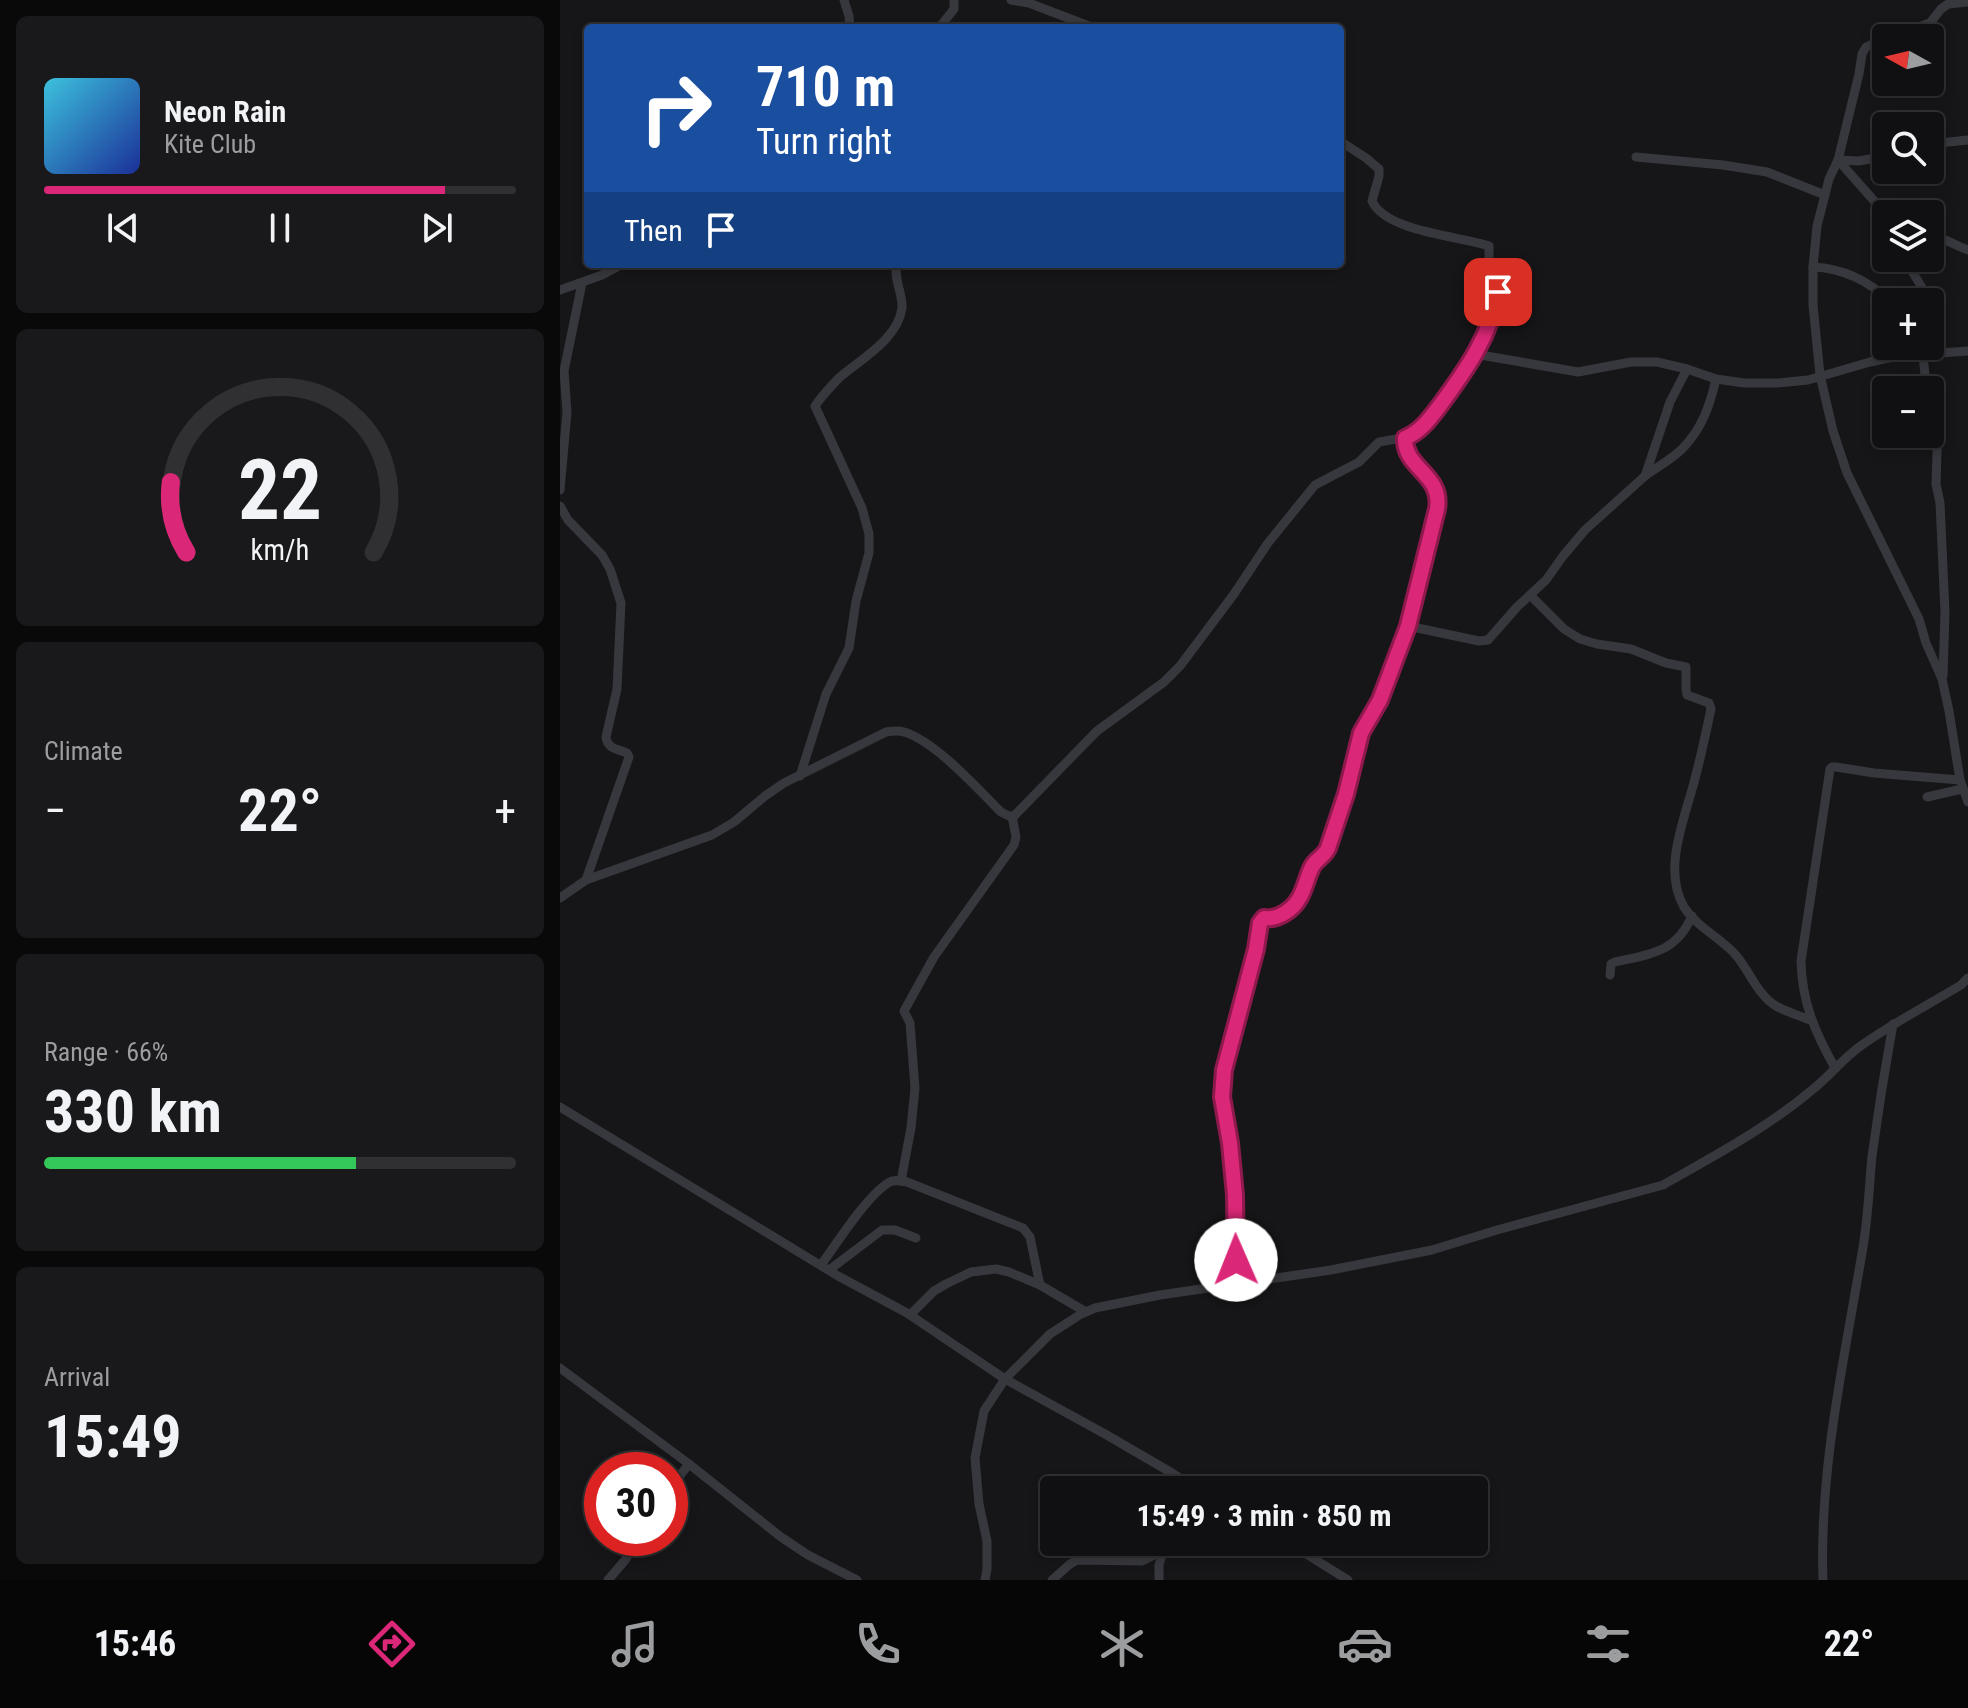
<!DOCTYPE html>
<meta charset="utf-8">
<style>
:root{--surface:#101012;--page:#19191b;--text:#f1f3f6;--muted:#9c9d9f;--line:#303032;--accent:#db2777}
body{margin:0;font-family:"Roboto Condensed",sans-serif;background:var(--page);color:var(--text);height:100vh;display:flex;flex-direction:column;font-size:30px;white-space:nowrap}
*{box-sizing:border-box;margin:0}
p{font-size:26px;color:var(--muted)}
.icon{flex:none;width:44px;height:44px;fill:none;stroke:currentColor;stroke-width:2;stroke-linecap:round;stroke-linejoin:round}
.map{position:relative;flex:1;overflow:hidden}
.drawer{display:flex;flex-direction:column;gap:16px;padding:16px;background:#09090a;width:560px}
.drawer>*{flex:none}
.top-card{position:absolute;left:24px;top:24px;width:760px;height:244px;border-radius:8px;box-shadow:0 4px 12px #0003,0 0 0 2px var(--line);background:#1a4fa0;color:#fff;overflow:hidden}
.needle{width:52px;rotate:278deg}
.controls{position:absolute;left:1312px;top:24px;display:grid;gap:16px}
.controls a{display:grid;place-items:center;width:72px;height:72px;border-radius:8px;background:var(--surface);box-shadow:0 4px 12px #0003,0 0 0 2px var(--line);font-size:40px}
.speed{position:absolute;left:24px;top:1452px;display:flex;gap:16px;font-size:40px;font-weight:700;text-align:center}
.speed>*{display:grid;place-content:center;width:104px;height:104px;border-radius:50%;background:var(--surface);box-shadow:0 4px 12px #0003,0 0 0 2px var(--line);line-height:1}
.speed .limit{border:12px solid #d22;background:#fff;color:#111}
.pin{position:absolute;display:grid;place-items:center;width:68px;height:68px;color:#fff;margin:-34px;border-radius:16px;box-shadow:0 4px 12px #0006}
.me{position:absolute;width:88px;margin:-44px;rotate:359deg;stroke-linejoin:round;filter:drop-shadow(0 0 6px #0008)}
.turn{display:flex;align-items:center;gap:28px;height:168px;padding:0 40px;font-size:36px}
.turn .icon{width:104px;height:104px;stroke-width:2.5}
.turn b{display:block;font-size:56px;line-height:68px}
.then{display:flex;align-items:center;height:76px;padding:0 40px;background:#0003;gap:16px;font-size:30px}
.big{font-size:60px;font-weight:700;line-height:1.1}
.drawer .widget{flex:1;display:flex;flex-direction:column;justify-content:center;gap:12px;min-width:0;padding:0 28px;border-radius:12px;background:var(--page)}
.drawer .dial{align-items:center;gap:0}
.dial svg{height:208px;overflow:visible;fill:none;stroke:var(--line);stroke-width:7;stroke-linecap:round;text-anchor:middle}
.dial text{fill:var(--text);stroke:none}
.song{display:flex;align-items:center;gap:24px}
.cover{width:96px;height:96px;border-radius:12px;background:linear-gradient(135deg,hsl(190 70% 55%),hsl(230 70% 35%))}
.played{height:8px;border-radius:4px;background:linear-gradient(90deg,var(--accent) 85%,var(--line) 85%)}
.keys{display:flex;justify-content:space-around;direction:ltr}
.heat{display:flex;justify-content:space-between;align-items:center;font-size:44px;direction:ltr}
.charge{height:12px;border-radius:6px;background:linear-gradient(90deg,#34c759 66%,var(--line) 0)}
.trip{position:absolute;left:480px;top:1476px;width:448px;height:80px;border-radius:8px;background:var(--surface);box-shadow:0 4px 12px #0003,0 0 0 2px var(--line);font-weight:700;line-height:80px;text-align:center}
.tabs{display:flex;height:128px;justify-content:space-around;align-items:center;background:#060607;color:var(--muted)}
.tabs .icon{width:56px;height:56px}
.tabs .selected{color:var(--accent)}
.tabs b{font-size:36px;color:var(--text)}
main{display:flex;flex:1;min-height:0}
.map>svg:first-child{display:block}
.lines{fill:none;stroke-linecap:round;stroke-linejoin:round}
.minor{stroke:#37383d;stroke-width:9}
.route-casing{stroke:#8e194d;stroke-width:20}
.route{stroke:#db2777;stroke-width:14}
</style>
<main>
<section class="drawer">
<div class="widget">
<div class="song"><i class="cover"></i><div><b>Neon Rain</b><p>Kite Club</p></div></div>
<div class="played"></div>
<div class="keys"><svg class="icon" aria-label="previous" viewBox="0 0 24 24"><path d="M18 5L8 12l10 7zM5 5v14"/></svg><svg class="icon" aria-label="pause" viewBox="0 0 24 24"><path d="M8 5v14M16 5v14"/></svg><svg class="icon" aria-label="next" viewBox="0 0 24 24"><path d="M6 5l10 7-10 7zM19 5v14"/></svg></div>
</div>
<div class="widget dial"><svg viewBox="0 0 100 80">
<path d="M14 69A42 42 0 1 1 86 69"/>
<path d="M14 69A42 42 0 0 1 8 42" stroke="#db2777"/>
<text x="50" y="56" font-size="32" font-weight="700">22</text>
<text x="50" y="72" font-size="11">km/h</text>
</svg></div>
<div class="widget"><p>Climate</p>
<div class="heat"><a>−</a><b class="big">22°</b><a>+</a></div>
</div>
<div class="widget"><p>Range · 66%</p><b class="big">330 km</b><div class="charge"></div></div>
<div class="widget"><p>Arrival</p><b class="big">15:49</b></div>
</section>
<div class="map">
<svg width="1408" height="1580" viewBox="0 0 1408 1580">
<rect width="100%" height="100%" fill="#161618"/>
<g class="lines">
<g class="minor">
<path d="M284 0 289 16 290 28"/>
<path d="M451 0 469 3 534 28"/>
<path d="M379 28 394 9V0"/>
<path d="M1326 38 1306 47 1302 54 1299 74 1278 160 1269 179 1257 226 1253 267V305L1260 375 1273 431 1287 473 1359 619 1366 643 1382 679 1389 711 1400 780 1408 802"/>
<path d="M1327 38 1370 23 1381 9 1388 4 1408 2"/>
<path d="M1370 144 1408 140"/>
<path d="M1076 157 1163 165 1207 172 1265 195"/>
<path d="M1278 160 1316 203 1326 223"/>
<path d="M1278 160 1299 161 1326 156"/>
<path d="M1370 236C1387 238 1393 245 1408 250"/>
<path d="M1344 258 1364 291 1368 302"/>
<path d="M1253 267C1282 268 1310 281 1330 302"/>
<path d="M0 290 42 275 62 264"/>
<path d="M1362 346 1365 375 1372 395 1378 423 1376 484 1380 503 1385 612 1383 676"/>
<path d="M915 354 1018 372 1071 362H1097L1127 369 1156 379 1184 383H1218L1248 380 1310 362 1338 356 1408 351"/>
<path d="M1085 476C1097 467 1112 459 1122 449 1142 429 1150 405 1156 379"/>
<path d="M0 490 7 412 4 371 22 283"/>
<path d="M0 506 8 520 42 555 50 569 61 603 57 689 46 737C47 749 58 749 67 753L69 757 26 880"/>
<path d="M971 596 1004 629 1020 639 1037 644 1071 649 1106 663 1126 667V690L1127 695 1149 703 1151 709C1145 737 1139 766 1131 793 1121 828 1104 873 1124 907 1136 926 1159 937 1174 953 1189 969 1197 995 1216 1006 1226 1012 1239 1015 1250 1020"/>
<path d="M848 626 919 641 928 640 957 607 986 580 1003 556 1025 530 1085 476 1110 402 1127 369"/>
<path d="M240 776 266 694 289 648 296 601 309 553V534L302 508 255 406C262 396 271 386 280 377 301 359 338 339 342 308 343 293 333 279 337 264"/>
<path d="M1367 797 1402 789"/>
<path d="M0 898 26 880 152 835 174 822 205 796 224 783 326 732C332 731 338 730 344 732 375 741 418 789 441 812L449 816H454L537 731 604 682 620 666 674 594 708 543 755 485 799 462 819 442 848 437 867 422 906 370 932 319 938 292 929 269V246C900 236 826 232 812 201L819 176V169L806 158 780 141"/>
<path d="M1050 975 1051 964 1055 962C1090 954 1116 953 1132 916"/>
<path d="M1275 1068C1255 1032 1242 1003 1241 961L1270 769 1272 767H1276L1314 773 1400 780"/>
<path d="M0 1107 278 1276 347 1313 445 1379 545 1434 612 1473 639 1490"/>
<path d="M341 1181 351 1128 355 1088 350 1023 344 1011 374 957 454 845 456 837 452 816"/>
<path d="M261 1265C277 1243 306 1197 328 1183 334 1179 340 1181 347 1182L463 1228 470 1237 480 1285"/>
<path d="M269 1270 322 1230H335L356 1238"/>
<path d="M675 1283V1195L670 1143 663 1106V1082L664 1070 696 949 701 920 704 918 712 919 719 917 738 901 753 865 766 854 786 794 795 754 801 733 820 700 848 626 879 502C875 471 844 467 845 438"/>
<path d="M350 1315 374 1291 386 1284 411 1272 436 1269 449 1272 480 1285 526 1312"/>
<path d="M0 1368 129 1464 221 1537 248 1555 297 1580"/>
<path d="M110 1488 129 1464"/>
<path d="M727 1542 788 1580"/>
<path d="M48 1580 66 1559 77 1538"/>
<path d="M425 1580 427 1569V1541L419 1504 415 1458 424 1411 445 1379 490 1334 521 1314 535 1308 600 1295 771 1270 872 1250 937 1230 1103 1185C1154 1156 1207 1128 1252 1090 1270 1076 1283 1058 1302 1045 1333 1023 1368 1005 1401 985L1408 978"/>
<path d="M492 1580 510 1564 517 1560 582 1561 602 1551"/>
<path d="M599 1580V1565L606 1542"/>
<path d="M1263 1580C1259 1470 1284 1361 1302 1253 1308 1221 1309 1188 1312 1156 1318 1112 1325 1068 1333 1024"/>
</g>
</g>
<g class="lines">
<g class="route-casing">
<path id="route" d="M676 1260 675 1195 670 1143 662 1097 664 1070 696 949 700 923 704 918C718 920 733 910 740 897 745 888 747 877 752 867 756 859 764 857 768 848L786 794 801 733 820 700 848 626 877 509C883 474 844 469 845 438 861 432 871 417 881 404 906 370 931 335 938 292"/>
</g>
<use href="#route" class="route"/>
</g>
</svg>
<div class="controls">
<a><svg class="needle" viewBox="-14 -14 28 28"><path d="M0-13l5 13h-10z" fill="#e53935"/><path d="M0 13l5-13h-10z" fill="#9c9d9f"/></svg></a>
<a><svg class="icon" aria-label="search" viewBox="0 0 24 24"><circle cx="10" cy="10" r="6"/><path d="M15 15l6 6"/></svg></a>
<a><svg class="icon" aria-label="layers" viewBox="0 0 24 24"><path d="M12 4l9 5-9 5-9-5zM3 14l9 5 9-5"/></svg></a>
<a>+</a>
<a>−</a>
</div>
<div class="speed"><div class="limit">30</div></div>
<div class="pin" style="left:938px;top:292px;background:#d93025"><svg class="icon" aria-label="arrive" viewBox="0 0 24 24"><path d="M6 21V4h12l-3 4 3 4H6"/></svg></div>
<svg class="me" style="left:676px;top:1260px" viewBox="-20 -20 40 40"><circle r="19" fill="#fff"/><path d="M0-13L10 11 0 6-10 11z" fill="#db2777"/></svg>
<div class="trip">15:49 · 3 min · 850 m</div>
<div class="top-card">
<div class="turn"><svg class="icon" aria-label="right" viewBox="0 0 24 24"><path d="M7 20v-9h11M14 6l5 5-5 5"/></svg><div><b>710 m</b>Turn right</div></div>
<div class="then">Then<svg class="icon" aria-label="arrive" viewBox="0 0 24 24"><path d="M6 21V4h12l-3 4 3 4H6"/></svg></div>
</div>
</div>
</main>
<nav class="tabs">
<b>15:46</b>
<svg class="icon selected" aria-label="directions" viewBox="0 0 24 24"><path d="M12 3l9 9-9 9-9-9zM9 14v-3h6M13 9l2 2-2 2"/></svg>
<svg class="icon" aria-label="music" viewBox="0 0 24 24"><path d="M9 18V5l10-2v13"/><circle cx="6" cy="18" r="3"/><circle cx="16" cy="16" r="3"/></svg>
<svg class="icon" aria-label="phone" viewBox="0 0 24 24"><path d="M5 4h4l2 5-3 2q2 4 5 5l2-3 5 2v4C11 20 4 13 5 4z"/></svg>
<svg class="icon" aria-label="climate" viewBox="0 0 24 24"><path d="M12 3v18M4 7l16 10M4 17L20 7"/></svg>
<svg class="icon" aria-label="car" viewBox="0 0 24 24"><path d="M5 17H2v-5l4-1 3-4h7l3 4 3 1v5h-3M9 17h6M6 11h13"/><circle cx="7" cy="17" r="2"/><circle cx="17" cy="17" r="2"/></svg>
<svg class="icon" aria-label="filters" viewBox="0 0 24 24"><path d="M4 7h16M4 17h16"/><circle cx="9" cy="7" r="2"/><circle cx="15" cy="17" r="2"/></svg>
<b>22°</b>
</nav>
